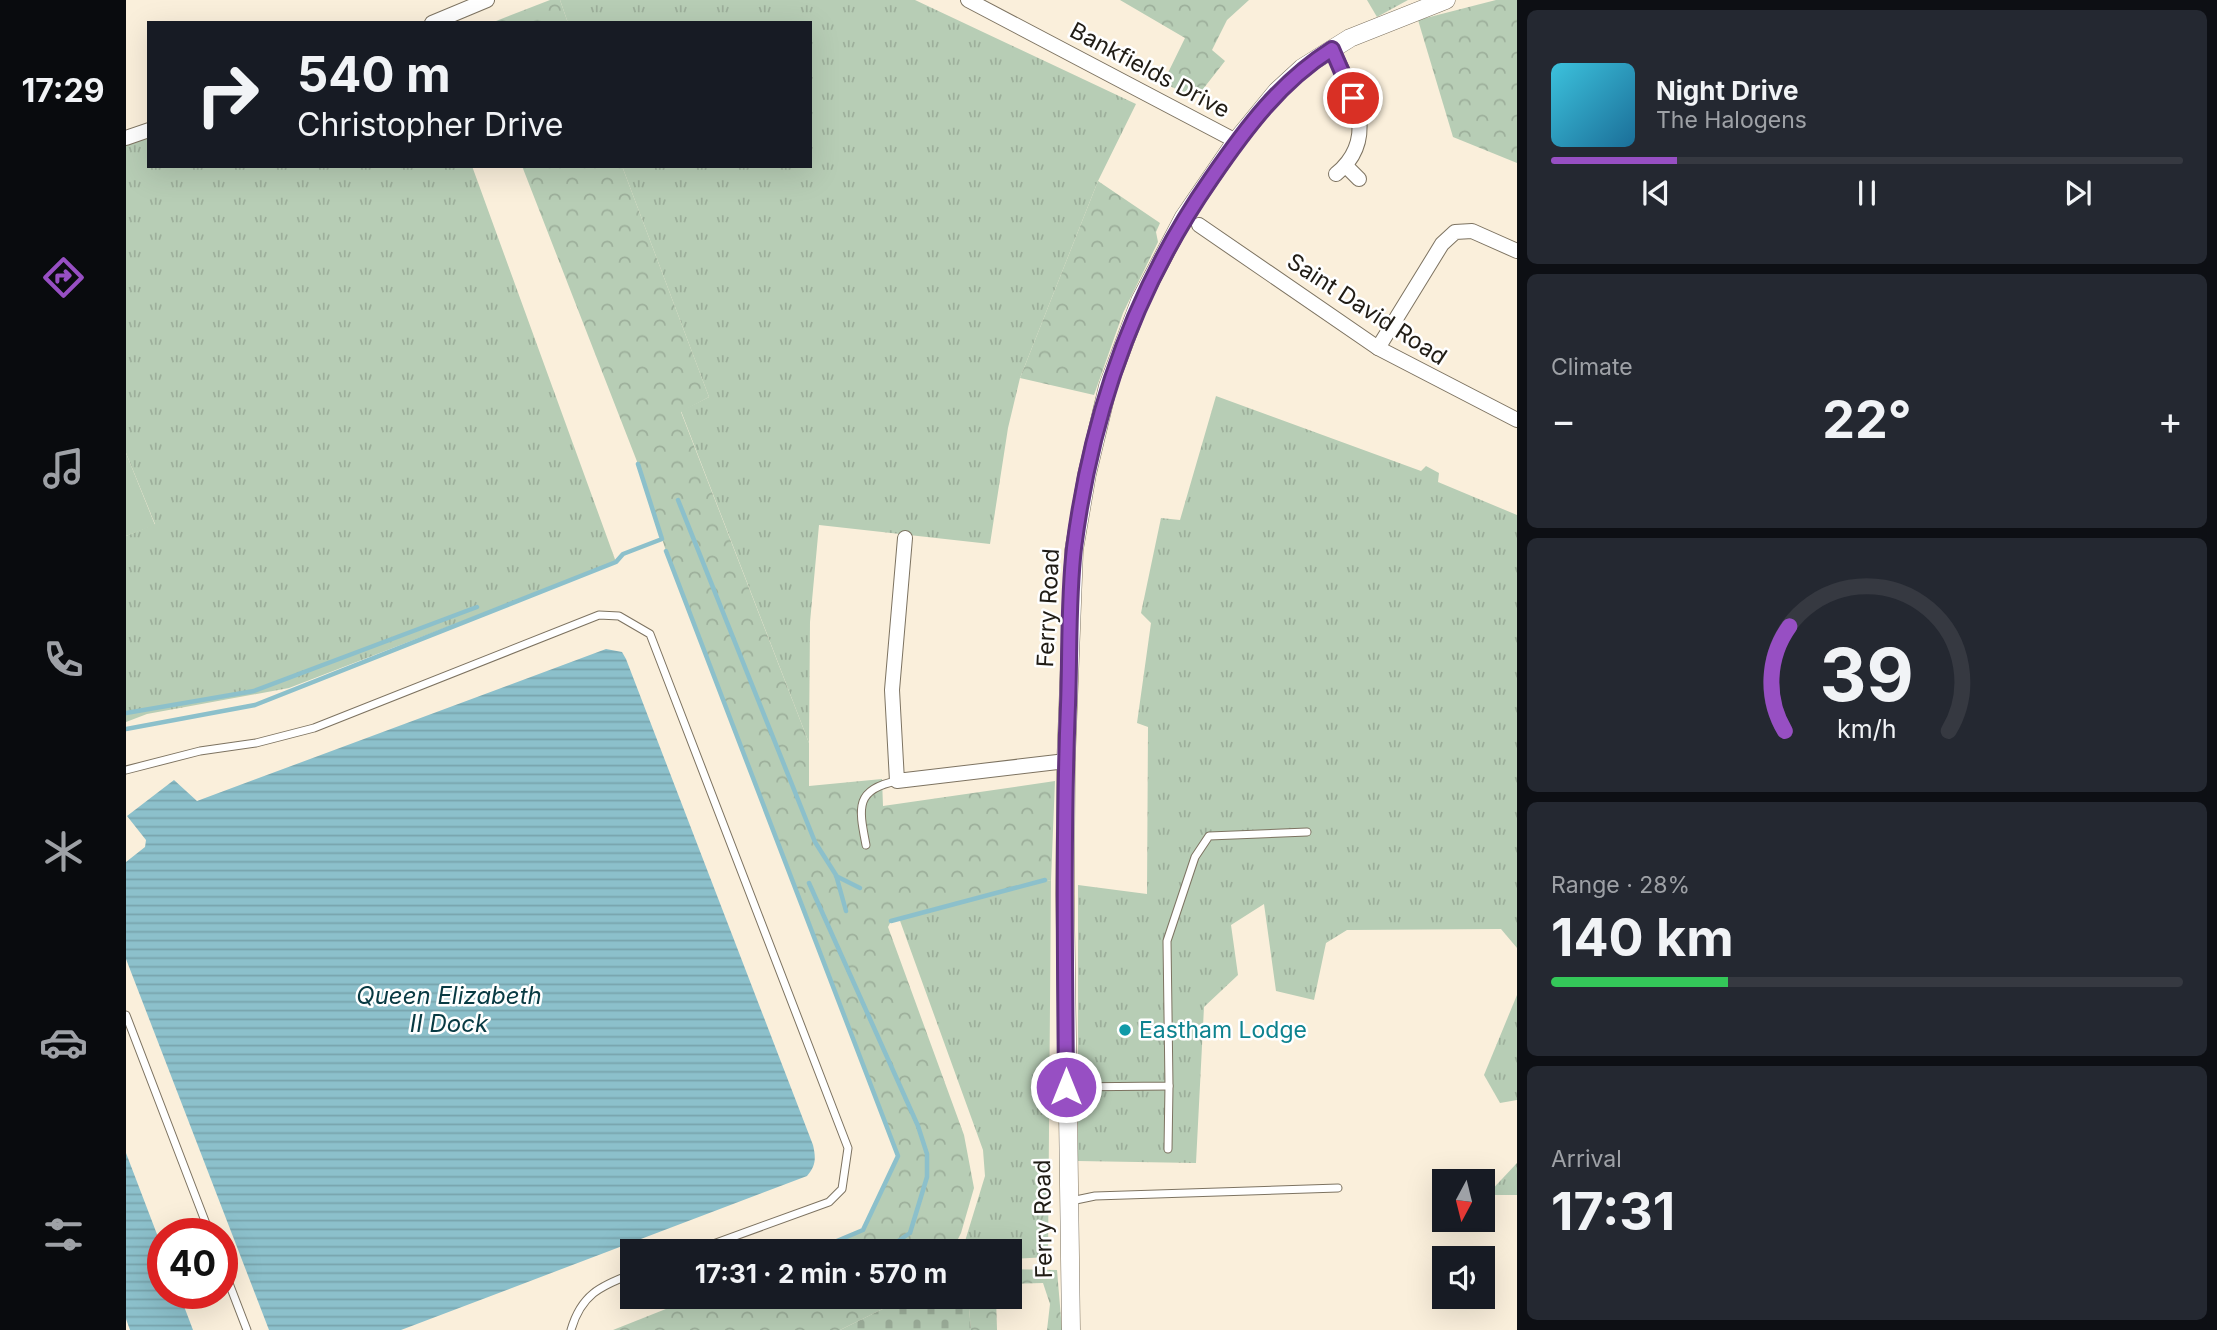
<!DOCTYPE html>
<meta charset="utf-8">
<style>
:root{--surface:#171b24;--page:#242831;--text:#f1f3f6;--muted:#9ea1a6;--line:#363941;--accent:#974fc3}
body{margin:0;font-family:Inter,sans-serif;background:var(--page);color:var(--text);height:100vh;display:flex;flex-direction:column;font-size:26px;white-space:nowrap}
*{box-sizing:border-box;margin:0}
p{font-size:23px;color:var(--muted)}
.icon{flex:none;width:38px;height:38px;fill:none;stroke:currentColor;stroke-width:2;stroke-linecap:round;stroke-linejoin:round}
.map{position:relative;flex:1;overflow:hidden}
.panel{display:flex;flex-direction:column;gap:10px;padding:10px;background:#0d0f14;width:700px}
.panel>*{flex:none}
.guide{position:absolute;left:21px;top:21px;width:665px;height:147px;border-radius:0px;box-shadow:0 7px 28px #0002;background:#171b24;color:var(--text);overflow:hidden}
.needle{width:46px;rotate:187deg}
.tools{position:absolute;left:1306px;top:1169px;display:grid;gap:14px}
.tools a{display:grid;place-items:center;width:63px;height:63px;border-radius:0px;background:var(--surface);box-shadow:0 7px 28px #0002;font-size:35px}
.speed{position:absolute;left:21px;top:1218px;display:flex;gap:14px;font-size:35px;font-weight:700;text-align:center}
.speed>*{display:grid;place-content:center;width:91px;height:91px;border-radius:50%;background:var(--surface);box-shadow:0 7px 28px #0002;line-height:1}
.speed .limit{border:10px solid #d22;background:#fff;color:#111}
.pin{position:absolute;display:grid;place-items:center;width:60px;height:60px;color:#fff;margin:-30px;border:4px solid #fff;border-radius:50%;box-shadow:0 2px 7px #0007}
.me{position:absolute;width:77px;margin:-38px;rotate:0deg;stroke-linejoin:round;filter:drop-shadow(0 0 5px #0008)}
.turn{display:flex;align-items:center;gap:24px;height:147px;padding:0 35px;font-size:32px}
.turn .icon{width:91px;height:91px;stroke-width:2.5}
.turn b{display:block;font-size:49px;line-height:60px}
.big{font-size:52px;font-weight:700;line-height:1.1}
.panel .widget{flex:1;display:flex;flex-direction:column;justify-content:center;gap:10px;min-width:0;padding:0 24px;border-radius:10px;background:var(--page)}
.panel .dial{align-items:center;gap:0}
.dial svg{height:182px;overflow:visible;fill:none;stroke:var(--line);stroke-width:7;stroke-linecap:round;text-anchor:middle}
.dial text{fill:var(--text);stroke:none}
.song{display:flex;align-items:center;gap:21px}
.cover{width:84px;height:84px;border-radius:10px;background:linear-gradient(135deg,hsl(190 70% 55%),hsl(200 70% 35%))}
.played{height:7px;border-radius:4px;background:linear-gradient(90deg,var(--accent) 20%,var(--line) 20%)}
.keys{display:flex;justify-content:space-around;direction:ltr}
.heat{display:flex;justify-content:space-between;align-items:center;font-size:38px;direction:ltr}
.charge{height:10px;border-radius:5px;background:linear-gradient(90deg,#34c759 28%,var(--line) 0)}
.trip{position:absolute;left:494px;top:1239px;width:402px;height:70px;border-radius:0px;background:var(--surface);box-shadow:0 7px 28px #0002;font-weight:700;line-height:70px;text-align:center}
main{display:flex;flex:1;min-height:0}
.dock{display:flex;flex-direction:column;width:126px;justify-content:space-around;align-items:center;background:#090b0e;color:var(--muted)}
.dock .icon{width:49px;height:49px}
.dock .on{color:var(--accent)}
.dock b{font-size:32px;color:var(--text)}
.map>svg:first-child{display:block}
.grass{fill:url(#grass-tufts)}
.forest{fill:url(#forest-crowns)}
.cemetery{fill:url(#cemetery-stones)}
.garden{fill:#b7cdb5}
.water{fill:url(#water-rules)}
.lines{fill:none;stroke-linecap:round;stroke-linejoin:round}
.stream{stroke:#8cc0cb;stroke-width:4.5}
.service-casing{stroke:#7d7361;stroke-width:9}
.minor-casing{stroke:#7d7361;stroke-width:16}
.tertiary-casing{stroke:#7d7361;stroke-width:19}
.service{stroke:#fff;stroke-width:7}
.minor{stroke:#fff;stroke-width:14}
.tertiary{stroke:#fff;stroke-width:18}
.route-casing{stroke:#62337f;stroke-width:18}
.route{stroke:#974fc3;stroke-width:12}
.culture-dot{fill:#0f9aa8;stroke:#fff;stroke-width:2.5}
.labels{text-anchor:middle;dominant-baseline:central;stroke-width:5;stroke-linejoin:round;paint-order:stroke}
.street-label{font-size:23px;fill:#201c15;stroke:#fff}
.culture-label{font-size:23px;fill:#0d838f;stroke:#fff;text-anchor:start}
.water-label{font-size:24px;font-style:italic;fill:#083a43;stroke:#fff}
</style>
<main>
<nav class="dock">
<b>17:29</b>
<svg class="icon on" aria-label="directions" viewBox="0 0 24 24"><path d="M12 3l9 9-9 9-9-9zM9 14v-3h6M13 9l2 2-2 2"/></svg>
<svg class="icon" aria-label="music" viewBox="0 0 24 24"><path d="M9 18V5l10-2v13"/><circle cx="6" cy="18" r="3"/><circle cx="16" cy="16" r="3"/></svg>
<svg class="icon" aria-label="phone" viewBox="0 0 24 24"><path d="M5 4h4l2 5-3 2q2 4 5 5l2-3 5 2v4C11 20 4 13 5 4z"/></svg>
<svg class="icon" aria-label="climate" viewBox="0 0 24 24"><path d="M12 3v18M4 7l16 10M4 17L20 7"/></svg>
<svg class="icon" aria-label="car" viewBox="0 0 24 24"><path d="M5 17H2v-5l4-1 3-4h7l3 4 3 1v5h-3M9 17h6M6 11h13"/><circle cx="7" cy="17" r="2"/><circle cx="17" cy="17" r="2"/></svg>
<svg class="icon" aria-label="filters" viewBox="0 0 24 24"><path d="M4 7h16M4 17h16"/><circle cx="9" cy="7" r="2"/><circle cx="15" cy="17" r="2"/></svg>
</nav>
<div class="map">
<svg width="1391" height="1330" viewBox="0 0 1391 1330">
<defs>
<pattern id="grass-tufts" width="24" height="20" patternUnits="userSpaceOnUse" patternTransform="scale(1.75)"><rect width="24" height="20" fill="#b7cdb5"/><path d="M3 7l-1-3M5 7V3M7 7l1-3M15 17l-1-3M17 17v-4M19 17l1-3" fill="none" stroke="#9daf9b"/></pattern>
<pattern id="forest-crowns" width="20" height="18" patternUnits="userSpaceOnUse" patternTransform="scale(1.75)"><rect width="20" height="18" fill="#b7cdb5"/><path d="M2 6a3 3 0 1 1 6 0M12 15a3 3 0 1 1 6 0" fill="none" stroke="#9daf9b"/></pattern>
<pattern id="cemetery-stones" width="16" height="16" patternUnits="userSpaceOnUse" patternTransform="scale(1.75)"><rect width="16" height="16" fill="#b7cdb5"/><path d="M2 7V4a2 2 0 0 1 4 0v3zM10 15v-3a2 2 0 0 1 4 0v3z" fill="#9daf9b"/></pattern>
<pattern id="water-rules" width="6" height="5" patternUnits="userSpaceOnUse" patternTransform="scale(1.75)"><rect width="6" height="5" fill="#8cc0cb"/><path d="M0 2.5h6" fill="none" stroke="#78a4ad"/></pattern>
</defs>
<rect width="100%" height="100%" fill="#faefdb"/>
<g class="grass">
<path d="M434 0H789L1010 104 972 181 894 378 882 428 864 544 693 525 684 622 683 743 555 411 583 397 496 166H684V23H442Z"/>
<path d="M1241 0H1282L1251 17Z"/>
<path d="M23 137V166H346L490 562 163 688 21 714 0 722V536L29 524 0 453V145Z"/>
<path d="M1090 396 1295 471 1300 466 1313 473 1312 482 1391 515V948L1375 929 1221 930 1200 943 1188 1000 1150 991 1138 904 1105 925 1112 975 1078 1007 1070 1163 952 1161V885L1021 894 1022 727 1011 723 1025 623 1015 613 1035 518 1054 520Z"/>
<path d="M925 880 922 1257 884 1259V1251H836L859 1176 857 1150 773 918Z"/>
<path d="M1391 995V1100L1374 1103 1358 1075Z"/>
<path d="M1391 1163V1195H1361Z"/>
</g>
<g class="forest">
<path d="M424 0H434L442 23H365Z"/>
<path d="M994 0H1123L1101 20 1086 50 1099 61 1070 98 1037 83 1059 38Z"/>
<path d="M1370 0H1391V163L1327 137 1292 20Z"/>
<path d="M396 166H496L583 397 555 412 683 743V786L756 779 757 806 929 781 925 880 765 921 762 927 838 1135 848 1188 835 1233 826 1251H684L737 1230 772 1156 540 551 512 464Z"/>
<path d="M972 181 1034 223 1030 232 1032 242 997 313 968 395 894 378Z"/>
<path d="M884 1269 931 1270 936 1330H921L924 1304 917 1283 884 1284Z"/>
<path d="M570 1297H781L714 1330H487Z"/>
<path d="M842 1297H870L871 1330H845Z"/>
</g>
<path class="cemetery" d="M781 1297H842L845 1330H714Z"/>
<path class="garden" d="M0 453 29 525 0 536Z"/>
<g class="water">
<path d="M480 649 496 652 500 659 687 1145C690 1158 690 1166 681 1176L275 1330H143L0 959V862L19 847 20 840 1 816 48 780 71 801Z"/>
<path d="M0 1153 37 1250V1293H53L67 1330H4L0 1319Z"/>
</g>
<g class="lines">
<g class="stream">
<path d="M552 500 689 842 710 875 720 911"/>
<path d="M540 551 772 1156 737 1230 687 1251"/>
<path d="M0 713 128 691 351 607"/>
<path d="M0 729 129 705 490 562 497 554 536 539 512 464"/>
<path d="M710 876 734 888"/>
<path d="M683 883 792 1126 801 1154V1177L784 1233 757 1251"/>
<path d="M765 921 919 880"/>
</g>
<g class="service-casing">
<g id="service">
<path d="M0 770 74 751 130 743 188 728 473 615 493 616 524 634 722 1148 716 1189 703 1202 568 1251"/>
<path d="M740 845C733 809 728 789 771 781"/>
<path d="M0 1015 84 1234"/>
<path d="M941 1087 1043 1086 1041 941 1069 857 1083 836 1181 832"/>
<path d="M1042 1149 1043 1086"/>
<path d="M945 1201 969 1196 1212 1188"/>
<path d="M96 1265 121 1330"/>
<path d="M445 1330C455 1295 474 1286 506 1274"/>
</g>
</g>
<g class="minor-casing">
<g id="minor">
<path d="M842 0 1110 141"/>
<path d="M306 23 361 0"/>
<path d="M1206 49C1227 92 1254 138 1210 174"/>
<path d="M0 138 23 130"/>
<path d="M1220 166 1233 179"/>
<path d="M1073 225 1252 348 1391 420"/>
<path d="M1252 348 1316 244 1329 232 1346 231 1391 251"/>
<path d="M779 538 766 690 771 781 940 761"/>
</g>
</g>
<g class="tertiary-casing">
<path id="tertiary" d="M945 1330 939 894 940 761 948 550 961 474 982 386 1014 301 1058 217 1110 141 1151 91 1176 68 1224 38 1320 0"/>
</g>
<use href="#service" class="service"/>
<use href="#minor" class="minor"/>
<use href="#tertiary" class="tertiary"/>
</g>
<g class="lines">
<g class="route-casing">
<path id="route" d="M940 1087C939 960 937 832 942 705 944 654 942 600 948 548 965 415 1008 290 1085 179 1120 128 1154 82 1206 49L1227 98"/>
</g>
<use href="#route" class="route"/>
</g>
<circle class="culture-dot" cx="999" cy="1030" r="7"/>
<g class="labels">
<g class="street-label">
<text transform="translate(1024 70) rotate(28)">Bankfields Drive</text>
<text transform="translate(1241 309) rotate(33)">Saint David Road</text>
<text transform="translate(922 608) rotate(-87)">Ferry Road</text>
<text transform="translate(917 1219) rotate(-91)">Ferry Road</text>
</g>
<g class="culture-label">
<text x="1013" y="1030">Eastham Lodge</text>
</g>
<g class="water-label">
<text x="323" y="995">Queen Elizabeth<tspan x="323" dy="28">II Dock</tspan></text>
</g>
</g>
</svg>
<div class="tools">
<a><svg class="needle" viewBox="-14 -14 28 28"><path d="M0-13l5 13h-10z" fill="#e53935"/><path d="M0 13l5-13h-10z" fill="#9ea1a6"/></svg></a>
<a><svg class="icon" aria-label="sound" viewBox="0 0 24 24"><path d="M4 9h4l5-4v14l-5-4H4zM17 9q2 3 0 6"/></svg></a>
</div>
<div class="speed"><div class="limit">40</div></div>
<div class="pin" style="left:1227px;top:98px;background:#d93025"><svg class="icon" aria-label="arrive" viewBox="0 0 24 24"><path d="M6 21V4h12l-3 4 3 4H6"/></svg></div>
<svg class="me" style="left:940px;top:1087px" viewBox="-20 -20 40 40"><circle r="17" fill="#974fc3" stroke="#fff" stroke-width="3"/><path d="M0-11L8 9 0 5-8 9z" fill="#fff"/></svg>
<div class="trip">17:31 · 2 min · 570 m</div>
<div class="guide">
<div class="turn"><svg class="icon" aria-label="right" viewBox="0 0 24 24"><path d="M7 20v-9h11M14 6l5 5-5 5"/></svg><div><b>540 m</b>Christopher Drive</div></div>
</div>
</div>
<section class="panel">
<div class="widget">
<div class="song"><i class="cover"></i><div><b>Night Drive</b><p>The Halogens</p></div></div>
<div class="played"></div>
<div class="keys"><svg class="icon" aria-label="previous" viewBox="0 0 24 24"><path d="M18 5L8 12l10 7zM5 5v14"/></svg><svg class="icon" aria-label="pause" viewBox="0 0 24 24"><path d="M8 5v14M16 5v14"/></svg><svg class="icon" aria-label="next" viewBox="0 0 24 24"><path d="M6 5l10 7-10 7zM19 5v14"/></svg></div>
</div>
<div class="widget"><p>Climate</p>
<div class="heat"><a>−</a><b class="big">22°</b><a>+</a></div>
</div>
<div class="widget dial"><svg viewBox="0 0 100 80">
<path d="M14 69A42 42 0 1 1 86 69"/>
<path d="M14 69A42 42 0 0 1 16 23" stroke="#974fc3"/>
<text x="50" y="56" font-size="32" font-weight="700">39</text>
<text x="50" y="72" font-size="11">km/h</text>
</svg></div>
<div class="widget"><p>Range · 28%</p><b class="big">140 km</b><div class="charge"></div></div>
<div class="widget"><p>Arrival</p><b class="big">17:31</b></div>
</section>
</main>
